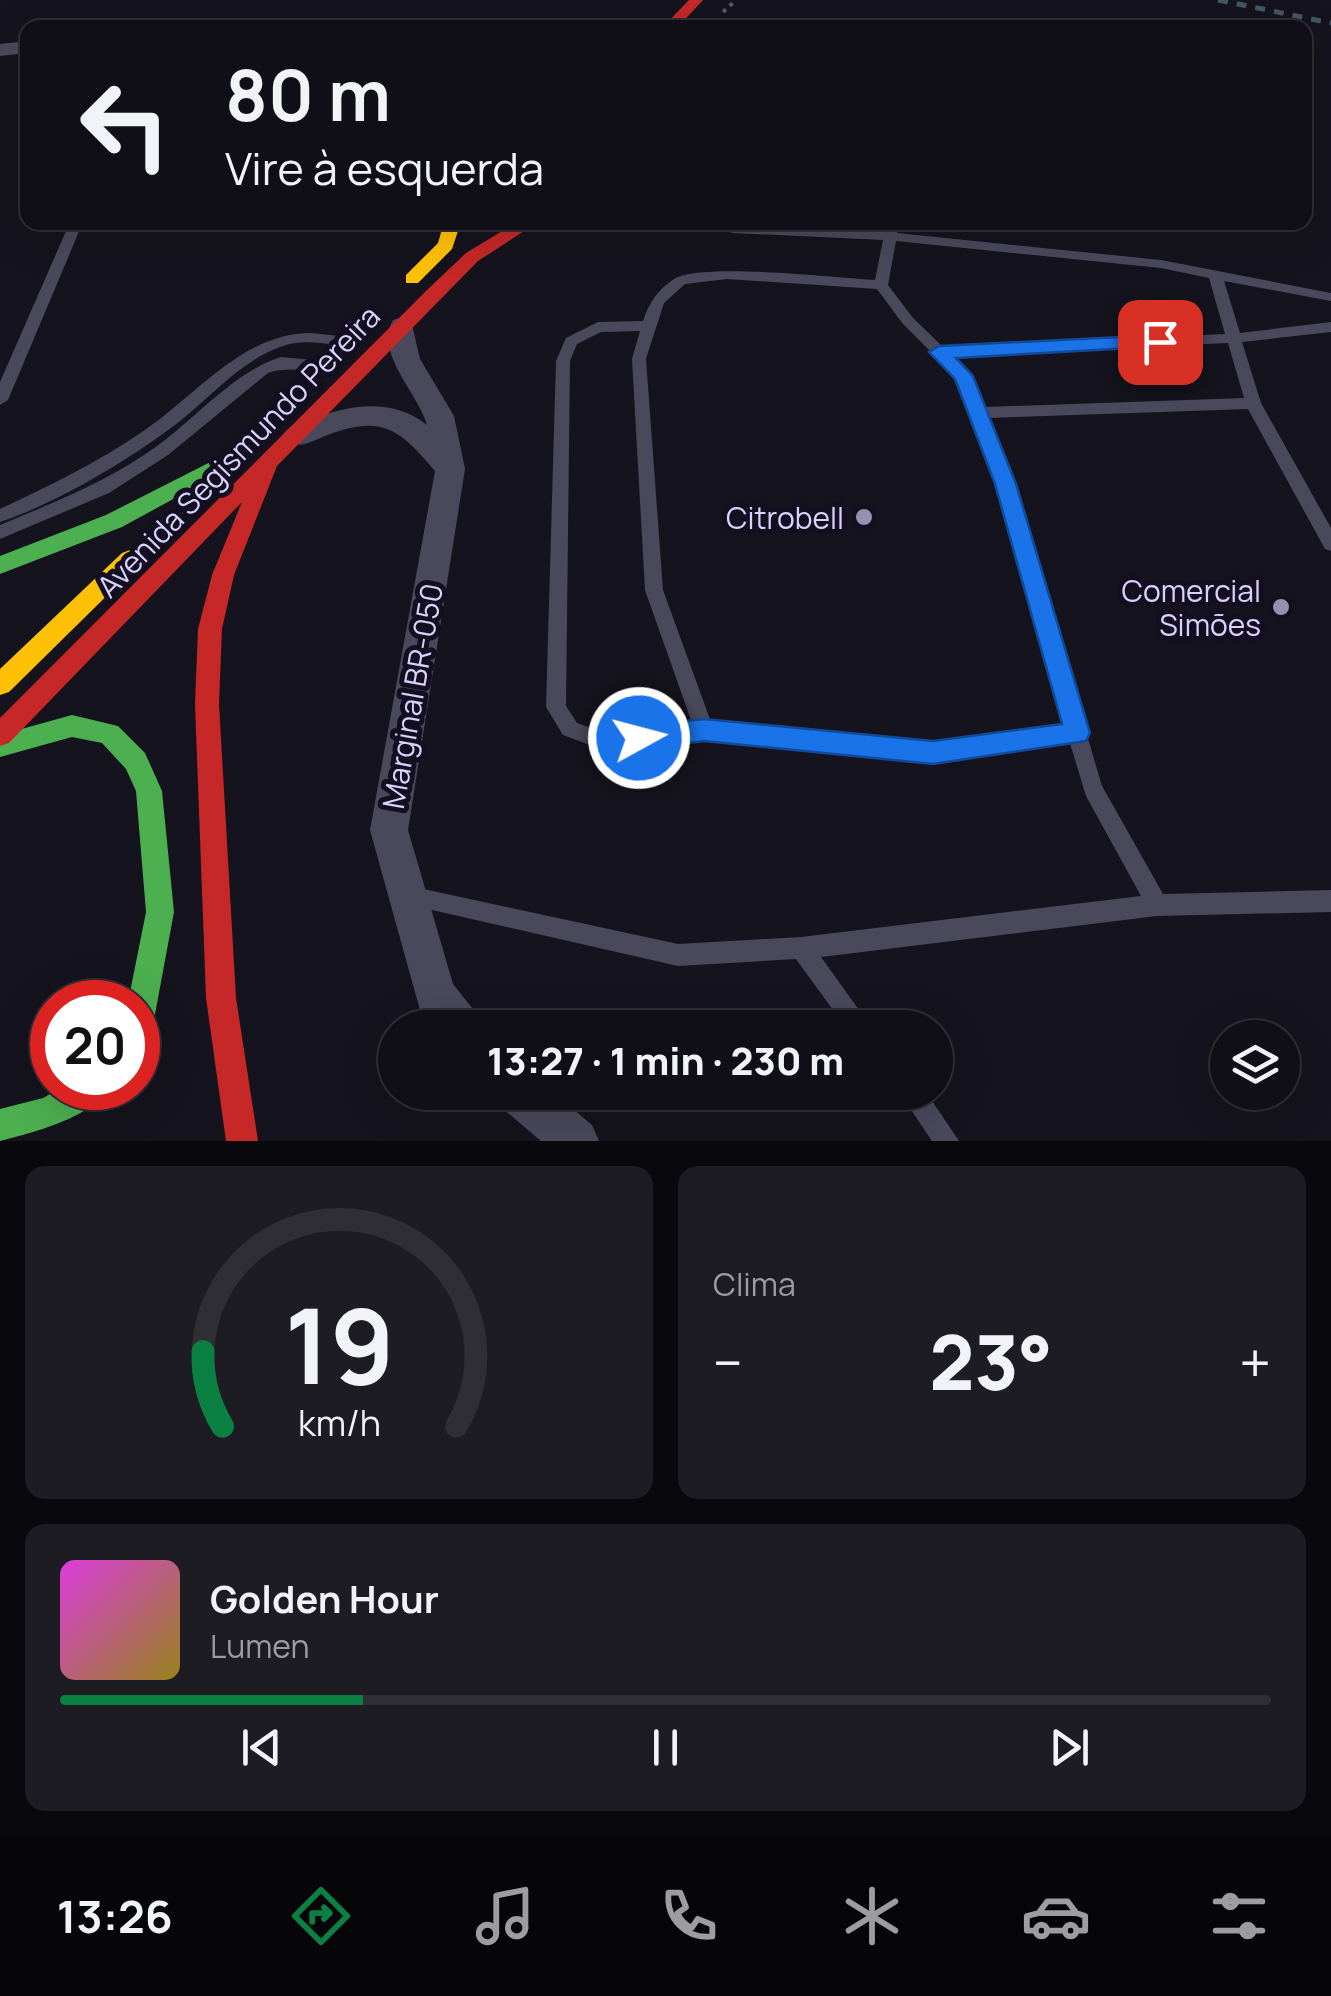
<!DOCTYPE html>
<html lang="pt">
<meta charset="utf-8">
<style>
:root{--surface:#100e16;--page:#1e1c23;--text:#f1f3f6;--muted:#9c9ca1;--line:#302e35;--accent:#0b8043}
body{margin:0;font-family:Manrope,sans-serif;background:var(--page);color:var(--text);height:100vh;display:flex;flex-direction:column;font-size:38px;white-space:nowrap}
*{box-sizing:border-box;margin:0}
p{font-size:32px;color:var(--muted)}
.icon{flex:none;width:55px;height:55px;fill:none;stroke:currentColor;stroke-width:2;stroke-linecap:round;stroke-linejoin:round}
.map{position:relative;height:1141px;overflow:hidden}
.drawer{display:flex;flex-direction:column;gap:25px;padding:25px;background:#09080c;flex:1}
.drawer>*{flex:none}
.banner{position:absolute;left:20px;top:20px;width:1292px;height:210px;border-radius:20px;box-shadow:0 10px 40px #0002,0 0 0 2px var(--line);background:#100e16;color:var(--text);overflow:hidden}
.buttons{position:absolute;left:1210px;top:1020px;display:grid;gap:20px}
.buttons a{display:grid;place-items:center;width:90px;height:90px;border-radius:50%;background:var(--surface);box-shadow:0 10px 40px #0002,0 0 0 2px var(--line);font-size:50px}
.speed{position:absolute;left:30px;top:980px;display:flex;gap:20px;font-size:50px;font-weight:700;text-align:center}
.speed>*{display:grid;place-content:center;width:130px;height:130px;border-radius:50%;background:var(--surface);box-shadow:0 10px 40px #0002,0 0 0 2px var(--line);line-height:1}
.speed .limit{border:15px solid #d22;background:#fff;color:#111}
.pin{position:absolute;display:grid;place-items:center;width:85px;height:85px;color:#fff;margin:-42px;border-radius:20px;box-shadow:0 5px 15px #0006}
.me{position:absolute;width:110px;margin:-55px;rotate:83deg;stroke-linejoin:round;filter:drop-shadow(0 0 8px #0008)}
.turn{display:flex;align-items:center;gap:35px;height:210px;padding:0 40px;font-size:45px}
.turn .icon{width:130px;height:130px;stroke-width:2.5}
.turn b{display:block;font-size:70px;line-height:85px}
.big{font-size:75px;font-weight:800;line-height:1.1}
.drawer .tile{flex:1;display:flex;flex-direction:column;justify-content:center;gap:15px;min-width:0;padding:0 35px;border-radius:20px;background:var(--page)}
.drawer .dial{align-items:center;gap:0}
.dial svg{height:260px;overflow:visible;fill:none;stroke:var(--line);stroke-width:7;stroke-linecap:round;text-anchor:middle}
.dial text{fill:var(--text);stroke:none}
.song{display:flex;align-items:center;gap:30px}
.cover{width:120px;height:120px;border-radius:15px;background:linear-gradient(135deg,hsl(300 70% 55%),hsl(50 70% 35%))}
.played{height:10px;border-radius:5px;background:linear-gradient(90deg,var(--accent) 25%,var(--line) 25%)}
.keys{display:flex;justify-content:space-around;direction:ltr}
.heat{display:flex;justify-content:space-between;align-items:center;font-size:55px;direction:ltr}
.drawer .tiles{flex:1;display:grid;gap:25px;grid-template-columns:1fr 1fr}
.tile:last-child{grid-column:span 2}
.trip{position:absolute;left:378px;top:1010px;width:575px;height:100px;border-radius:50px;background:var(--surface);box-shadow:0 10px 40px #0002,0 0 0 2px var(--line);font-weight:800;line-height:100px;text-align:center}
.dock{display:flex;height:160px;justify-content:space-around;align-items:center;background:#060609;color:var(--muted)}
.dock .icon{width:70px;height:70px}
.dock .active{color:var(--accent)}
.dock b{font-size:45px;color:var(--text)}
.map>svg:first-child{display:block}
.lines{fill:none;stroke-linecap:round;stroke-linejoin:round}
.path{stroke:#4d5a66;stroke-width:4;stroke-dasharray:4 5;stroke-linecap:butt}
.lane{fill:#4a495c;fill-rule:evenodd}
.street{fill:#4a495c;fill-rule:evenodd}
.fast{fill:#4caf50;fill-rule:evenodd}
.slow{fill:#ffc107;fill-rule:evenodd}
.jam{fill:#c62828;fill-rule:evenodd}
.rail{stroke:#445564;stroke-width:5;stroke-dasharray:10 9;stroke-linecap:butt}
.route{fill:#1a73e8;stroke:#114b97;stroke-width:2.5}
.poi-dot{fill:#9490ad;stroke:#130f21;stroke-width:4}
.labels{text-anchor:middle;dominant-baseline:central;stroke-width:10;stroke-linejoin:round;paint-order:stroke}
.street-label{font-size:30px;fill:#d8d3fb;stroke:#130f21}
.poi-label{font-size:30px;fill:#d8d3fb;stroke:#130f21;text-anchor:end}
</style>
<div class="map">
<svg width="1331" height="1141" viewBox="0 0 1331 1141">
<rect width="100%" height="100%" fill="#15131d"/>
<g class="lines">
<path class="path" d="M723 12 736 0"/>
<g class="lane">
<path d="M676 17 712 26 713 28H693L672 22V18Z"/>
<path d="M70 222H83L8 400 0 405V382Z"/>
<path d="M698 222 883 232V222H897V233L1161 260 1331 293V301L1224 281 1240 333 1331 322V332L1242 342 1261 403 1331 528V551L1325 549 1248 409 988 418 1013 484 1102 786 1163 894 1331 890V912L1157 916 821 957 872 1028H846L796 959 678 966 397 902 394 895 397 888 405 885 678 944 801 937 1141 896 1086 796 1070 743 933 762 704 739 606 751 563 735 546 707 556 361 566 338 598 322 643 321C649 303 657 290 674 279 700 262 838 278 875 280L883 240 733 233ZM896 241 1161 268 1209 278 1225 334 943 347 913 318 888 285ZM727 279 877 289 903 324 957 378 997 484 1065 726 933 744 711 722 663 590 646 359 664 303 685 284ZM640 331 632 359 645 590 692 723 606 733 577 723 566 706 570 361 577 344 601 332ZM1228 343 1244 398 984 407 972 376 953 356Z"/>
<path d="M311 333 349 337 356 342 349 347C327 344 302 338 280 347 239 362 209 399 175 425 127 461 57 503 0 522V509C49 486 98 462 142 432 195 397 242 333 311 333Z"/>
<path d="M281 357 325 361 332 366C319 376 291 364 268 373L168 455 109 493 0 539V525C55 502 109 481 157 446 197 417 234 372 281 357Z"/>
<path d="M899 1092H926L959 1141H932Z"/>
</g>
<g class="street">
<path d="M28 41V53L0 56V44Z"/>
<path d="M402 317 411 320 420 359 454 416 465 469 408 830 453 984 476 1013 482 1028H434L420 1010 370 830 435 471C399 428 381 414 325 436 311 442 301 448 287 443L282 436C288 426 298 424 309 420 349 405 391 397 427 425 418 393 374 353 393 320Z"/>
<path d="M496 1092H553L592 1125 599 1141H541L502 1108Z"/>
</g>
<g class="fast">
<path d="M236 449 243 451 246 456 243 461 122 527 0 574V556L106 515Z"/>
<path d="M72 715 118 726 145 753 162 791 174 912 153 1025 149 1036 138 1040V1002H128L146 912 136 791 126 769 102 743 72 737 0 757V735Z"/>
<path d="M61 1088H106C94 1118 30 1133 0 1141V1109L43 1098Z"/>
</g>
<g class="slow">
<path d="M444 222H461L452 249 418 283H406V275L438 243Z"/>
<path d="M130 550 138 553 141 559 138 565 9 692 0 695V669L122 553Z"/>
</g>
<g class="jam">
<path d="M689 0H703L677 28H662Z"/>
<path d="M517 222H538L478 261 277 466 234 575 222 629 219 704 236 998 258 1141H226L206 998 195 704 198 629 212 575 242 502 9 743 0 746V718L426 291 466 253Z"/>
</g>
<path class="rail" d="M1218 0 1331 23"/>
</g>
<path class="route" d="M1160 335 1167 337V346L956 358 973 376 1016 484 1090 733 1086 741 933 764 704 741 639 749 630 745 626 738 630 730 639 726 704 719 933 741 1062 724 995 484 955 379 929 352 939 346Z"/>
<g class="poi-dot">
<circle cx="864" cy="517" r="10"/>
<circle cx="1281" cy="607" r="10"/>
</g>
<g class="labels">
<g class="street-label">
<text transform="translate(238 451) rotate(-46)">Avenida Segismundo Pereira</text>
<text transform="translate(412 696) rotate(-80)">Marginal BR-050</text>
</g>
<g class="poi-label">
<text x="844" y="517">Citrobell</text>
<text x="1261" y="590">Comercial<tspan x="1261" dy="34">Simões</tspan></text>
</g>
</g>
</svg>
<div class="buttons">
<a><svg class="icon" aria-label="layers" viewBox="0 0 24 24"><path d="M12 4l9 5-9 5-9-5zM3 14l9 5 9-5"/></svg></a>
</div>
<div class="speed"><div class="limit">20</div></div>
<div class="pin" style="left:1160px;top:342px;background:#d93025"><svg class="icon" aria-label="arrive" viewBox="0 0 24 24"><path d="M6 21V4h12l-3 4 3 4H6"/></svg></div>
<svg class="me" style="left:639px;top:738px" viewBox="-20 -20 40 40"><circle r="17" fill="#1a73e8" stroke="#fff" stroke-width="3"/><path d="M0-11L8 9 0 5-8 9z" fill="#fff"/></svg>
<div class="trip">13:27 · 1 min · 230 m</div>
<div class="banner">
<div class="turn"><svg class="icon" aria-label="left" viewBox="0 0 24 24"><path d="M17 20v-9H6M10 6l-5 5 5 5"/></svg><div><b>80 m</b>Vire à esquerda</div></div>
</div>
</div>
<section class="drawer">
<div class="tiles">
<div class="tile dial"><svg viewBox="0 0 100 80">
<path d="M14 69A42 42 0 1 1 86 69"/>
<path d="M14 69A42 42 0 0 1 8 46" stroke="#0b8043"/>
<text x="50" y="56" font-size="32" font-weight="700">19</text>
<text x="50" y="72" font-size="11">km/h</text>
</svg></div>
<div class="tile"><p>Clima</p>
<div class="heat"><a>−</a><b class="big">23°</b><a>+</a></div>
</div>
<div class="tile">
<div class="song"><i class="cover"></i><div><b>Golden Hour</b><p>Lumen</p></div></div>
<div class="played"></div>
<div class="keys"><svg class="icon" aria-label="previous" viewBox="0 0 24 24"><path d="M18 5L8 12l10 7zM5 5v14"/></svg><svg class="icon" aria-label="pause" viewBox="0 0 24 24"><path d="M8 5v14M16 5v14"/></svg><svg class="icon" aria-label="next" viewBox="0 0 24 24"><path d="M6 5l10 7-10 7zM19 5v14"/></svg></div>
</div>
</div>
</section>
<nav class="dock">
<b>13:26</b>
<svg class="icon active" aria-label="directions" viewBox="0 0 24 24"><path d="M12 3l9 9-9 9-9-9zM9 14v-3h6M13 9l2 2-2 2"/></svg>
<svg class="icon" aria-label="music" viewBox="0 0 24 24"><path d="M9 18V5l10-2v13"/><circle cx="6" cy="18" r="3"/><circle cx="16" cy="16" r="3"/></svg>
<svg class="icon" aria-label="phone" viewBox="0 0 24 24"><path d="M5 4h4l2 5-3 2q2 4 5 5l2-3 5 2v4C11 20 4 13 5 4z"/></svg>
<svg class="icon" aria-label="climate" viewBox="0 0 24 24"><path d="M12 3v18M4 7l16 10M4 17L20 7"/></svg>
<svg class="icon" aria-label="car" viewBox="0 0 24 24"><path d="M5 17H2v-5l4-1 3-4h7l3 4 3 1v5h-3M9 17h6M6 11h13"/><circle cx="7" cy="17" r="2"/><circle cx="17" cy="17" r="2"/></svg>
<svg class="icon" aria-label="filters" viewBox="0 0 24 24"><path d="M4 7h16M4 17h16"/><circle cx="9" cy="7" r="2"/><circle cx="15" cy="17" r="2"/></svg>
</nav>
